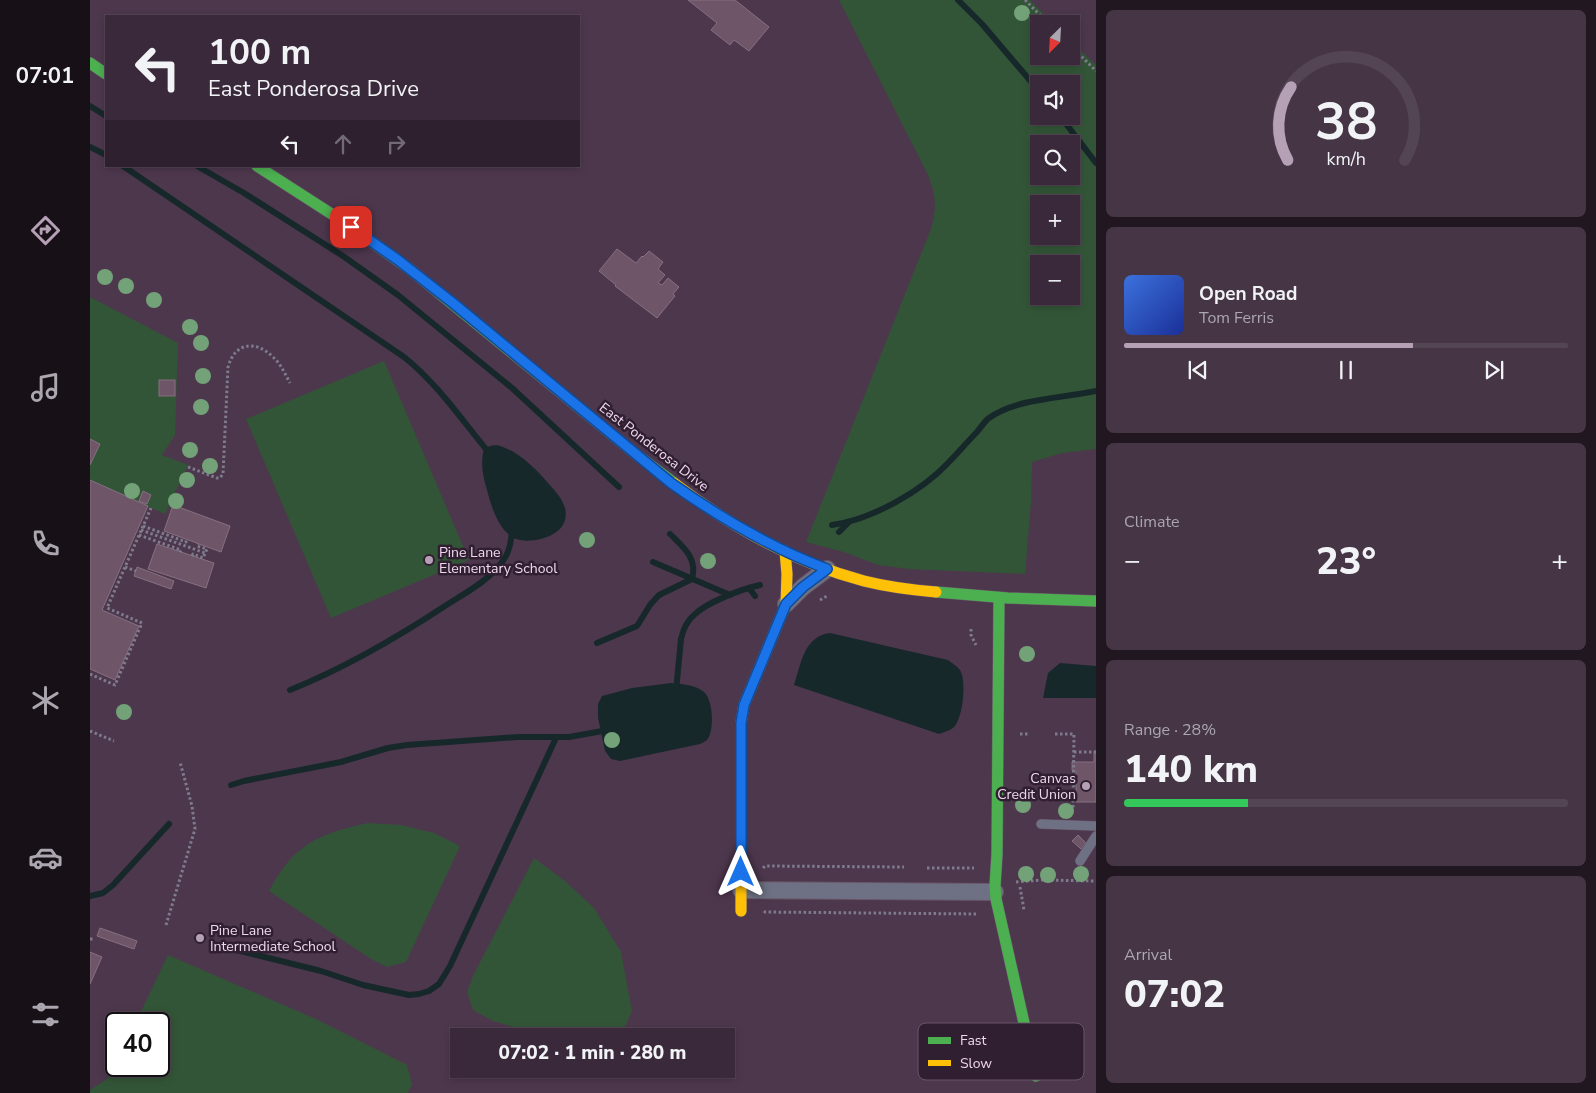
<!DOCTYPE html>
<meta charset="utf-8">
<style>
:root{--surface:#3a293a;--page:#453545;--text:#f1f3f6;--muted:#aba6af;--line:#544554;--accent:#b6a0b6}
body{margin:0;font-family:"Nunito Sans",sans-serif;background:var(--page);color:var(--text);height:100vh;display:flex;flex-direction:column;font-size:19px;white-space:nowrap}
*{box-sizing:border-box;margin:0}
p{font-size:16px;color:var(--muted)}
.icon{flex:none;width:28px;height:28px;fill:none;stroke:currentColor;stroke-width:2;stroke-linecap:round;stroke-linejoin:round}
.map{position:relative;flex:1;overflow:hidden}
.details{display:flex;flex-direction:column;gap:10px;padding:10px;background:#201720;width:500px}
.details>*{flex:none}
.top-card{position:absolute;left:15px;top:15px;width:475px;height:152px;border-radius:0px;box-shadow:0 2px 8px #0003,0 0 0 1px var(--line);background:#3a293a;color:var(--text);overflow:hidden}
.needle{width:32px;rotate:204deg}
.buttons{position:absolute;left:940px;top:15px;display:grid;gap:10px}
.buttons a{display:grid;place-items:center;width:50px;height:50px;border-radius:0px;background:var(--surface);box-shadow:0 2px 8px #0003,0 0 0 1px var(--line);font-size:25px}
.speed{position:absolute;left:15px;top:1012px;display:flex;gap:10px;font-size:25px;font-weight:700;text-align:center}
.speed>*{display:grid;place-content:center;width:65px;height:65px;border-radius:50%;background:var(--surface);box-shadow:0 2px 8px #0003,0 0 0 1px var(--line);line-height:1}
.speed .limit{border:2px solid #111;border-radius:8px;background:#fff;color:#111}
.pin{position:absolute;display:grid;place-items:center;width:42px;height:42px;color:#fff;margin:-21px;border-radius:10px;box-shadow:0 2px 8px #0006}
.me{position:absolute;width:55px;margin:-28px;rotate:0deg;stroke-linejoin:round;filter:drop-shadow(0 0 4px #0008)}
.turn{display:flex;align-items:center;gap:18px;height:105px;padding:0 20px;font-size:22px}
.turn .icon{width:65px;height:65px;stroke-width:2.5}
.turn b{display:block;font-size:35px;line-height:42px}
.lanes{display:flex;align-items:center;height:48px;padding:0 20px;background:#0003;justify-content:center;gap:25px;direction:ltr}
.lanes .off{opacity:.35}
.big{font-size:38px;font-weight:800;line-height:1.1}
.details .tile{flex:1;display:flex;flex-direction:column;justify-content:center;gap:8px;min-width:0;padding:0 18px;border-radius:8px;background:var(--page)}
.details .dial{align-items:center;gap:0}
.dial svg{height:130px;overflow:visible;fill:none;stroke:var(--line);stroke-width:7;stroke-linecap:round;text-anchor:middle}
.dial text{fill:var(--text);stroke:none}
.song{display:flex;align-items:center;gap:15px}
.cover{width:60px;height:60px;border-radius:8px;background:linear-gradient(135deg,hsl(220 70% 55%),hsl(230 70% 35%))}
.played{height:5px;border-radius:2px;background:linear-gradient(90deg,var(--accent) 65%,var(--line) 65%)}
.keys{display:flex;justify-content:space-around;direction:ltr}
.heat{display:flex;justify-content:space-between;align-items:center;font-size:28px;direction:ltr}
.charge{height:8px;border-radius:4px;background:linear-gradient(90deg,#34c759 28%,var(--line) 0)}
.trip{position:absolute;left:360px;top:1028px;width:285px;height:50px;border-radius:0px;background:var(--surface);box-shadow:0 2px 8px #0003,0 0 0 1px var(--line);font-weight:800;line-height:50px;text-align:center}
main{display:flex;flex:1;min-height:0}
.dock{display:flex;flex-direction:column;width:90px;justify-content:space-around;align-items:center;background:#171017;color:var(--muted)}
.dock .icon{width:35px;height:35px}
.dock .selected{color:var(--accent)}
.dock b{font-size:22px;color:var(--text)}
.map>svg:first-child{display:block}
.green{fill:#335537;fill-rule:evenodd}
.water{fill:#17282b}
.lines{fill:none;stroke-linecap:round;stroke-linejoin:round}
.stream{stroke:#17282b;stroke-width:6}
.building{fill:#6f5568;stroke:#857080}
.lane-casing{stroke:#695669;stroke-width:10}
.street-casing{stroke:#695669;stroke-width:18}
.fast-casing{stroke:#695669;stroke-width:12}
.slow-casing{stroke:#695669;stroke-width:12}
.path{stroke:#7e7b8c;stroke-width:3;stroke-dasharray:2.5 2.5;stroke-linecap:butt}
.lane{stroke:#6e7183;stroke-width:9}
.street{stroke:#6e7183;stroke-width:16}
.fast{stroke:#4caf50;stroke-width:11}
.slow{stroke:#ffc107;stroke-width:11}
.tree{fill:#73a278}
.route-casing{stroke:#114b97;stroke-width:12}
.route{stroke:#1a73e8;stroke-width:9}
.poi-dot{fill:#b6a0b6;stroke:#301f30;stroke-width:2}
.labels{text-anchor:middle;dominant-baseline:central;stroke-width:5;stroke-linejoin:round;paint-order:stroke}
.street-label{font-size:14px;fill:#efd8ef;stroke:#301f30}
.poi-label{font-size:14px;fill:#efd8ef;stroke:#301f30;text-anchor:start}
.key{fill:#301f30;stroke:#695669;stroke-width:1}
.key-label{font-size:14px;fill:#efd8ef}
</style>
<main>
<nav class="dock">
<b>07:01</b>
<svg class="icon selected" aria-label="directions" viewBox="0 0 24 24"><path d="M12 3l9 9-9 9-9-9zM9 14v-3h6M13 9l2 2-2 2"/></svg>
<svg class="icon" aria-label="music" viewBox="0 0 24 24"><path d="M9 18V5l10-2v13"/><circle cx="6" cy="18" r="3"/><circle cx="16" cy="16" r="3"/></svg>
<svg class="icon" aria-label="phone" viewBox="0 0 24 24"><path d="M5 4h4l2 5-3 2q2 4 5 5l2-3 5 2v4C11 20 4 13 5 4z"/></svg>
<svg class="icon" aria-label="climate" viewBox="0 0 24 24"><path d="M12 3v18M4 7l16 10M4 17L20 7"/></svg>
<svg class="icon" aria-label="car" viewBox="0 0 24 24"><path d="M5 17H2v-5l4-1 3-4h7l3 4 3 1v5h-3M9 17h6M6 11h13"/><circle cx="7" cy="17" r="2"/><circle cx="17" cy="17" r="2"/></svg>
<svg class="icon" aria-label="filters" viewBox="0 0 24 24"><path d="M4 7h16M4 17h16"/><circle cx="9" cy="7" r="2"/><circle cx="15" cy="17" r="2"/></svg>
</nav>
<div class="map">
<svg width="1006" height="1093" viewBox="0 0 1006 1093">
<rect width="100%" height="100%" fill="#4d374d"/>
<g class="green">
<path d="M749 0H940L964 24H949V56H981V41L1006 65V449L972 453 942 462 941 502 935 574 819 569 788 565 754 552 716 542 841 229C847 208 846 196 838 175ZM949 84H981V116H949ZM949 144H981V176H949ZM949 204H981V236H949ZM949 264H981V296H949Z"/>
<path d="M0 297 88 343 85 435 72 455 98 465 75 514 0 480V465L9 444 0 439Z"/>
<path d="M294 361 379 560 241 618 156 419Z"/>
<path d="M278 823 311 825 344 833 370 846 316 962 297 967 281 959 179 891C204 844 228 834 278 823Z"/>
<path d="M444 858 475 881 504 908 531 952 542 1011 531 1036H455L403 1021 383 1010 377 992 383 976Z"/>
<path d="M78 955 228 1020 317 1065 322 1084 318 1093H0V1090L17 1079 26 1064V1066H69V1024H45Z"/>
</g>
<g class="water">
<path d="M406 445C426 449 445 468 458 483 467 493 479 505 475 520 471 538 436 546 422 537 408 528 401 506 397 490 393 477 390 463 394 449L400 446Z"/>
<path d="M740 633 858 660C862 663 867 666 870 670 877 681 873 720 863 728 859 731 853 732 849 734L704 685C711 664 714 636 740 633Z"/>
<path d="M970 663 1006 666V698H953L958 673Z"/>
<path d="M581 683C592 684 606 685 614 692 623 700 624 727 619 737 617 741 614 742 610 744L530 761 521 759 515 751 508 718V704L512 696 542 688Z"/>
</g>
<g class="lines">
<g class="stream">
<path d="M868 0 892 24 949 91"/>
<path d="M0 106 16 116"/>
<path d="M970 116 1006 163"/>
<path d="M0 147 16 155"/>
<path d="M33 166 314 357C348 384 373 422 401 455"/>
<path d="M107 166 154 193 253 256 308 295 422 388 529 487"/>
<path d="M742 525C781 520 832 491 858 463 868 453 877 442 887 432 891 427 895 421 899 418 927 398 974 398 1006 391"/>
<path d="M749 532 758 523"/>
<path d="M563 562 640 595"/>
<path d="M659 588 665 596"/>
<path d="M507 643 547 626 560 605 569 595 602 579C608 558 593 547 580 534"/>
<path d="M200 690C255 668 308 637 358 604 377 592 398 581 412 562 420 552 421 541 422 530"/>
<path d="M586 691 591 639C593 630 597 621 604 615 617 602 652 589 670 585"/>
<path d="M141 785 154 781 251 762 298 748 317 745 428 737H479L518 730"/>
<path d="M0 896 13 893 23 885 79 824"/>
<path d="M122 944 231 971 273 985 319 995 329 994 339 991 349 984 360 966 466 738"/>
</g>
</g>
<g class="building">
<path d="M598 0H645L679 27 659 51 644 40 640 45 621 30 627 23Z"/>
<path d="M527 249 546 263 552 256 553 257 559 251 573 262 568 269 575 275 568 283 572 285 578 278 589 287 583 294 585 296 567 318 525 286 526 285 509 271Z"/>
<rect x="69" y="380" width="16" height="16"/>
<path d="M0 439 10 444 0 465Z"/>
<path d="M0 480 58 506 12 610 49 626 25 680 0 669Z"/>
<path d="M53 491 61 495 57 504 49 501Z"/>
<path d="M83 505 140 526 131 552 74 531Z"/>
<path d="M67 544 124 563 116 588 58 569Z"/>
<path d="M47 567 84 581 81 589 44 576Z"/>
<path d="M1004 751H1006V802H986V771L982 770V762H1004Z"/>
<path d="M988 835 996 843 991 849 982 841Z"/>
<path d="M10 928 47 941 44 949 7 936Z"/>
<path d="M0 952 12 957 0 984Z"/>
</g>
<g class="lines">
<g class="lane-casing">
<g id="lane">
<path d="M951 824 1006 826"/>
<path d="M990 861 1006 836"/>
</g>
</g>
<g class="street-casing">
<g id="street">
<path d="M696 604 713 587 737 569"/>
<path d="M651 890 905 892"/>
</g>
</g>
<g class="fast-casing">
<g id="fast">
<path d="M0 63 16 74"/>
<path d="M167 166 254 222 321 270 547 455 584 483"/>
<path d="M846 592 918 598 1006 601"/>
<path d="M909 598 907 854 905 886 906 899 946 1076"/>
</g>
</g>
<g class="slow-casing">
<g id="slow">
<path d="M584 483C640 526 706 563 774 581 798 587 822 590 846 592"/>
<path d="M651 911V723L654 705 696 604 697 574 695 551"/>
</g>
</g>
<g class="path">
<path d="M935 0 959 24"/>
<path d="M981 46 1006 71"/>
<path d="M98 467 127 478H130L133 474 138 367C145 342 166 340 183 357 191 364 195 374 200 383"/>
<path d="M53 526 96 542V540"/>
<path d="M51 530 115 553"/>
<path d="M49 535 91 550 90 552"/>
<path d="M102 556 103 554 113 558 117 549 107 546 108 544"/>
<path d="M35 567 46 571"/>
<path d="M730 600 737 596"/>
<path d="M881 629V635L886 645"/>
<path d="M0 674 25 685 52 623 17 608 61 508"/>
<path d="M0 731 24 741"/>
<path d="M930 734H940"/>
<path d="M965 734H984L983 810"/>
<path d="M984 752H1006"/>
<path d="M673 868 675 866 814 867"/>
<path d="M837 868H884"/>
<path d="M926 882 952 880 1006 881"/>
<path d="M930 887 934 910"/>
<path d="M674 911 675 912 887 914"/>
<path d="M76 925 105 829 102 806 90 762"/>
<path d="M0 939H4"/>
</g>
<use href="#lane" class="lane"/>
<use href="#street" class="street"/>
<use href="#fast" class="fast"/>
<use href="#slow" class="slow"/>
</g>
<g class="tree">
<circle cx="932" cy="13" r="8"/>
<circle cx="15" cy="277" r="8"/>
<circle cx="36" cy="286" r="8"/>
<circle cx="64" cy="300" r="8"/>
<circle cx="100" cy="327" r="8"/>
<circle cx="111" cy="343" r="8"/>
<circle cx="113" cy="376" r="8"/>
<circle cx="111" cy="407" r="8"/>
<circle cx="100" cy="450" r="8"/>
<circle cx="120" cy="466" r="8"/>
<circle cx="97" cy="480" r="8"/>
<circle cx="42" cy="491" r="8"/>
<circle cx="86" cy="501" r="8"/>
<circle cx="497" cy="540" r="8"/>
<circle cx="618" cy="561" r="8"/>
<circle cx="937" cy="654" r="8"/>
<circle cx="34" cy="712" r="8"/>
<circle cx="522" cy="740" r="8"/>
<circle cx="933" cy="805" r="8"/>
<circle cx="976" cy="811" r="8"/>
<circle cx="936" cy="874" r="8"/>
<circle cx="991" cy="874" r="8"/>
<circle cx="958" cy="875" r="8"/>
</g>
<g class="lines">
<g class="route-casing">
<path id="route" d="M261 227 308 260 363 303 581 483C629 517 681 548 737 569L713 587 696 604 654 705 651 723V872"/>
</g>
<use href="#route" class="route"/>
</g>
<g class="poi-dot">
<circle cx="339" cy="560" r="5"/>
<circle cx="996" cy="786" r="5"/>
<circle cx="110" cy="938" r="5"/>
</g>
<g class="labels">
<g class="street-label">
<text transform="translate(564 447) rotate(38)">East Ponderosa Drive</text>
</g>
<g class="poi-label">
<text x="349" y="552">Pine Lane<tspan x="349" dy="16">Elementary School</tspan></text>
<text x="986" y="778" text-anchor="end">Canvas<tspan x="986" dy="16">Credit Union</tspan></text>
<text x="120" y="930">Pine Lane<tspan x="120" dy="16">Intermediate School</tspan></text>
</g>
</g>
<rect x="828" y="1023" width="166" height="57" rx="8" class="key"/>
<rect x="838" y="1037" width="23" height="7" fill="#4caf50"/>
<rect x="838" y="1060" width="23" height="6" fill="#ffc107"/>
<g class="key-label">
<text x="870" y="1045">Fast</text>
<text x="870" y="1068">Slow</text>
</g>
</svg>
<div class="buttons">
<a><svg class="needle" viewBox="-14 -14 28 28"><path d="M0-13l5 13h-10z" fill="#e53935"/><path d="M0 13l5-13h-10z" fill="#aba6af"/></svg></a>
<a><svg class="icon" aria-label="sound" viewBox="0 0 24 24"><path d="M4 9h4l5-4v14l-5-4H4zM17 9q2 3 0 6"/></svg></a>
<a><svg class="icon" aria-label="search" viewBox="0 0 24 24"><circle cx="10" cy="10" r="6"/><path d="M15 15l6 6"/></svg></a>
<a>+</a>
<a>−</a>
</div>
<div class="speed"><div class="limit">40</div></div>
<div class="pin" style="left:261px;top:227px;background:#d93025"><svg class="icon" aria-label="arrive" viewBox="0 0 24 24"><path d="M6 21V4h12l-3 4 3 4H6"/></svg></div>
<svg class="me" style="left:651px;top:872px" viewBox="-20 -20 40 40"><path d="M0-17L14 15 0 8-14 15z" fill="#1a73e8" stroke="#fff" stroke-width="4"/></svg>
<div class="trip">07:02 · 1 min · 280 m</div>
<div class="top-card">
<div class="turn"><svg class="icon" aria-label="left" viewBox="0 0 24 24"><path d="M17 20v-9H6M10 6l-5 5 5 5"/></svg><div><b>100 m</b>East Ponderosa Drive</div></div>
<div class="lanes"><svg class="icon" aria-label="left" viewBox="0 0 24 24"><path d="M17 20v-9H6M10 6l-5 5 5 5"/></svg><svg class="icon off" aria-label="ahead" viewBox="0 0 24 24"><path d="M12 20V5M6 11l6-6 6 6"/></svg><svg class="icon off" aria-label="right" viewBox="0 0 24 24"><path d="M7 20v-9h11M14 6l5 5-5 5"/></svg></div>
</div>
</div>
<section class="details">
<div class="tile dial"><svg viewBox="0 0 100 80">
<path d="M14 69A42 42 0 1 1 86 69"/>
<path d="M14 69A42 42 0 0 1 16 24" stroke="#b6a0b6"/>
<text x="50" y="56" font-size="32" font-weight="700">38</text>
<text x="50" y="72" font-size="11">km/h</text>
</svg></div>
<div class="tile">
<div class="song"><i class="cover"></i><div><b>Open Road</b><p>Tom Ferris</p></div></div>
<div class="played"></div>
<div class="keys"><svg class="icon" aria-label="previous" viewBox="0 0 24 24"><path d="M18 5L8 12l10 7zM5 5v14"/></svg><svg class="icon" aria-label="pause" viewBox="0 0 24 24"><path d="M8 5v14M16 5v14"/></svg><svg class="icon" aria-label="next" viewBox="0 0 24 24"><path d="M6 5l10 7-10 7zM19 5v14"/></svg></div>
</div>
<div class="tile"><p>Climate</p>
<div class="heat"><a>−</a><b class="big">23°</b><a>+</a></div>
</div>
<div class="tile"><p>Range · 28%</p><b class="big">140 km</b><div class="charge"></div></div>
<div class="tile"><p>Arrival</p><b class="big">07:02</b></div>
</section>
</main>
